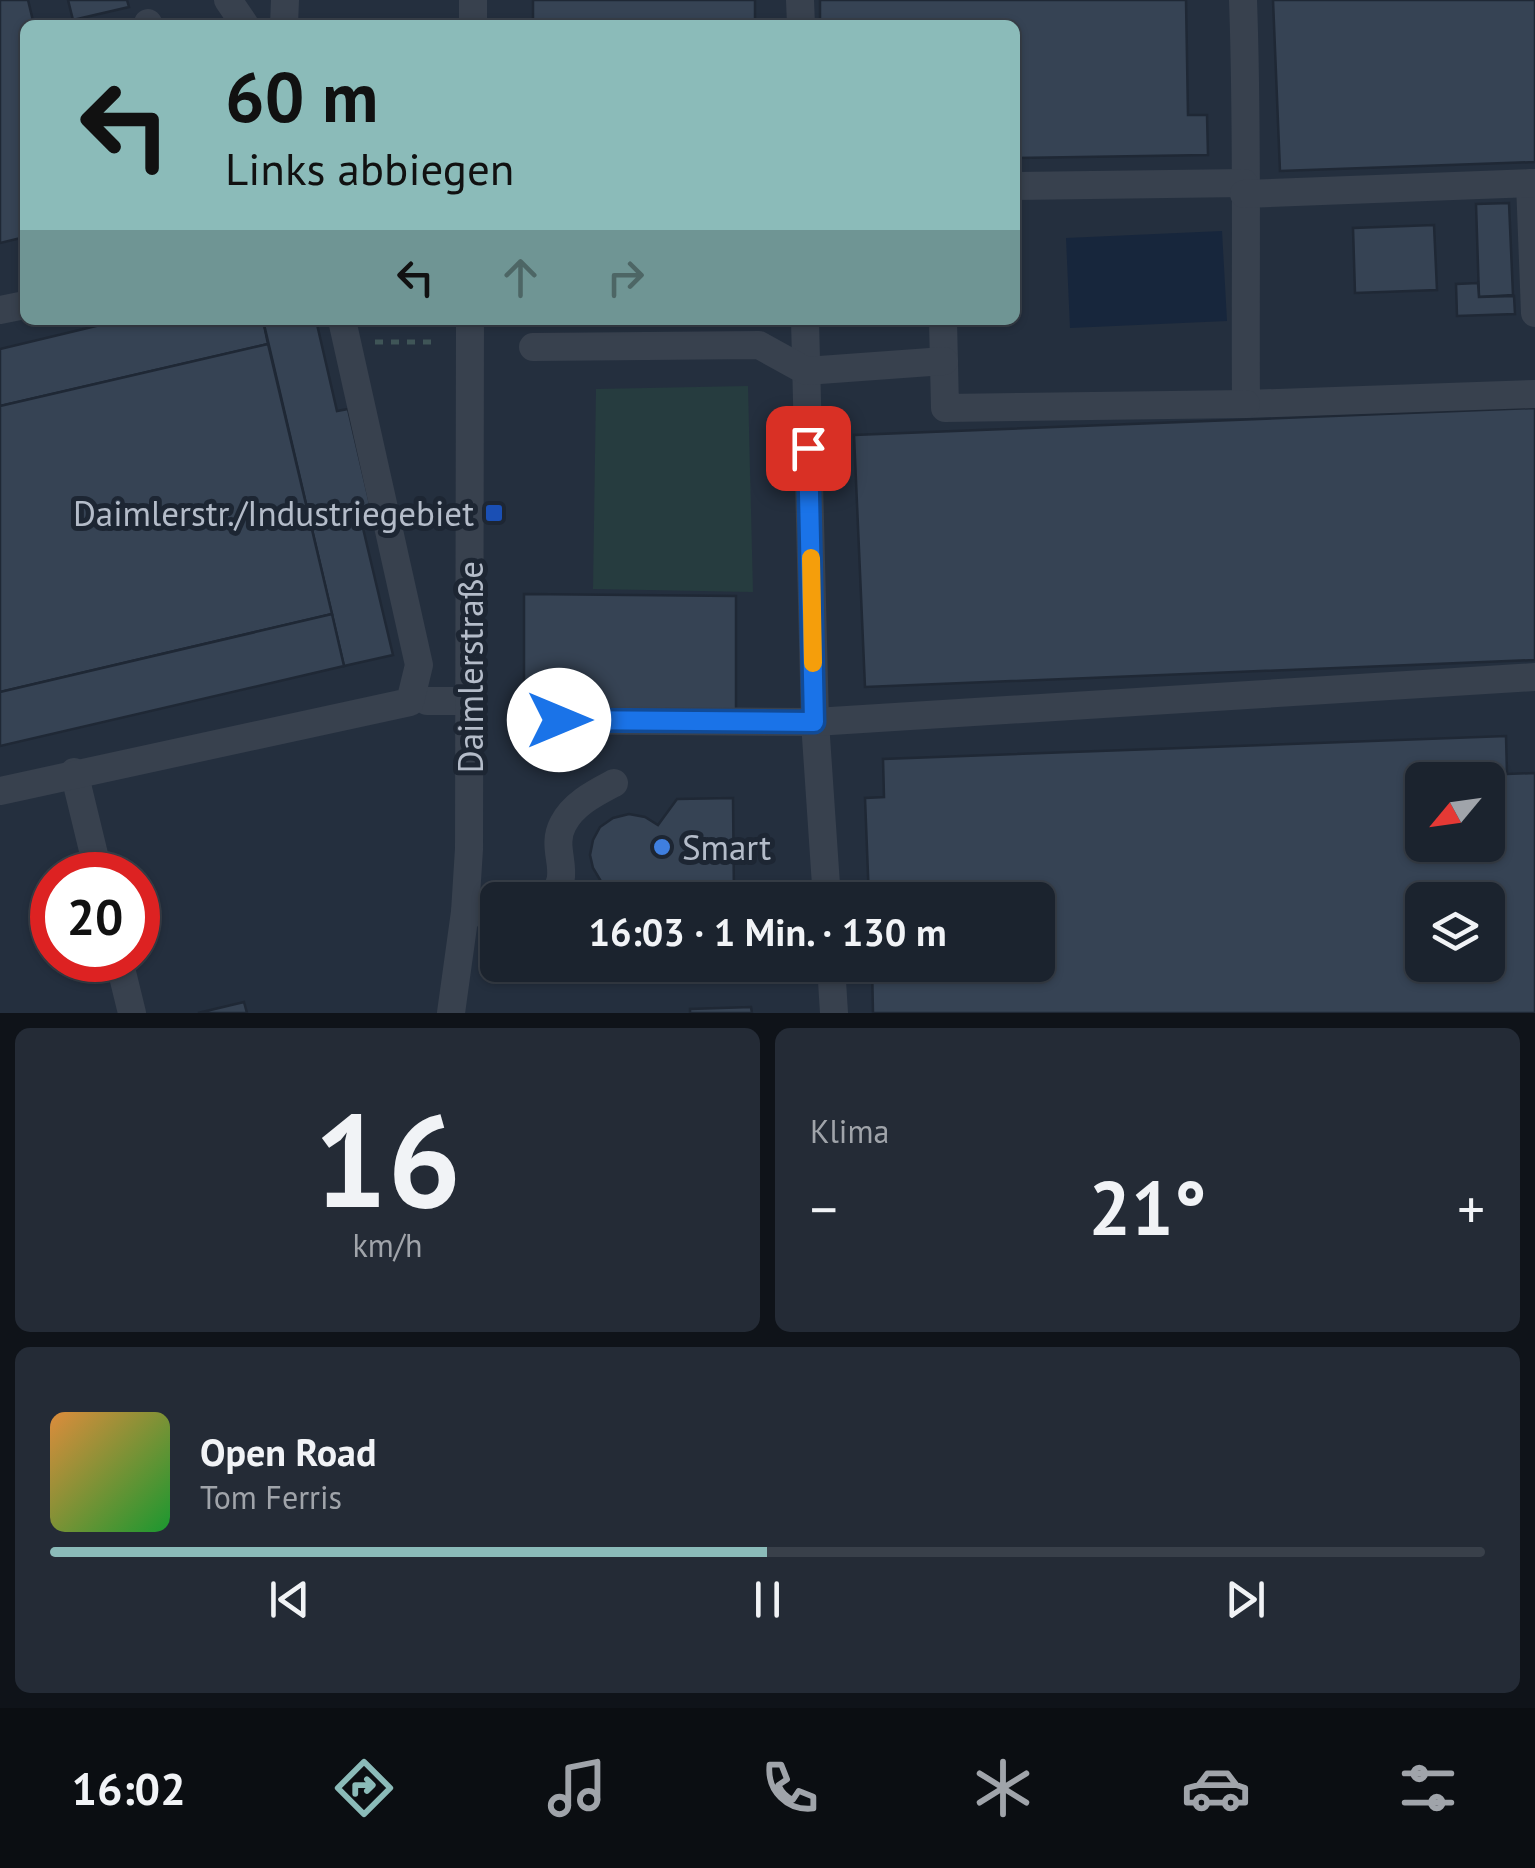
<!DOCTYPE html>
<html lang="de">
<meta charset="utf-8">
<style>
:root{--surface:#1b232e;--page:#242b36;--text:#f1f3f6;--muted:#a0a4aa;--line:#39404a;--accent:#8bbbb9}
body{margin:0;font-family:"PT Sans",sans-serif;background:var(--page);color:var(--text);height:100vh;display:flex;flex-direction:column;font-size:38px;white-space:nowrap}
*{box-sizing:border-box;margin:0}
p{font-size:32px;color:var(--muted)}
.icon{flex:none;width:55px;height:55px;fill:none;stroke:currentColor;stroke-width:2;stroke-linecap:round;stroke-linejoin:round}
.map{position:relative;height:1013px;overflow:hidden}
.details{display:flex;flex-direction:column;gap:15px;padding:15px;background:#0f1319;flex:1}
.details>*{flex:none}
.hud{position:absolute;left:20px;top:20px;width:1000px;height:305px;border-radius:15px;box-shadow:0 2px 8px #0004,0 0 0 2px var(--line);background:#8bbbb9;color:#111;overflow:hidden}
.needle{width:65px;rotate:241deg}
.tools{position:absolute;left:1405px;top:762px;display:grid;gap:20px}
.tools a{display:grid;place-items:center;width:100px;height:100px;border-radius:15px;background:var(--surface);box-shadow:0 2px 8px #0004,0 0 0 2px var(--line);font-size:50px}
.speed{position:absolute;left:30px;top:852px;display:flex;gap:20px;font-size:50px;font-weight:700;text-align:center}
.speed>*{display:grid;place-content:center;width:130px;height:130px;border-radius:50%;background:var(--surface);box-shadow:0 2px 8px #0004,0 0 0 2px var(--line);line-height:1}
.speed .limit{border:15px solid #d22;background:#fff;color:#111}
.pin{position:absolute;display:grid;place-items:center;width:85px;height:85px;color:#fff;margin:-42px;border-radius:20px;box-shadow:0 5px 15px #0006}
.me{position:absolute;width:110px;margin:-55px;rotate:90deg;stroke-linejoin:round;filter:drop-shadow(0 0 8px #0008)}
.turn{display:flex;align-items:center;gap:35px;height:210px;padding:0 40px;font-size:45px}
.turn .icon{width:130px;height:130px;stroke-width:2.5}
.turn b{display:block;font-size:70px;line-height:85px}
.lanes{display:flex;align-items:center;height:95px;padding:0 40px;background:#0003;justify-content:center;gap:50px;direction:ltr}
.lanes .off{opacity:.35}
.big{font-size:75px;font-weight:700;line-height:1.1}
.details .widget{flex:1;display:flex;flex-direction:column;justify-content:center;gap:15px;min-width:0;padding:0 35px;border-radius:15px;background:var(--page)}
.details .dial{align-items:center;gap:0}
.dial b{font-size:130px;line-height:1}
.song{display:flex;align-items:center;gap:30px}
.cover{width:120px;height:120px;border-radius:15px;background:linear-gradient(135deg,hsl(30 70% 55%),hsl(130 70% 35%))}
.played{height:10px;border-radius:5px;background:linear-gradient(90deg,var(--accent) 50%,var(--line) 50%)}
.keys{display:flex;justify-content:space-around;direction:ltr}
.heat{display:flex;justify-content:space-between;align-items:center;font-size:55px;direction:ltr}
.details .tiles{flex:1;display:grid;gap:15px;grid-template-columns:1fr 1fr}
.widget:last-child{grid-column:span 2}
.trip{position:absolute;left:480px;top:882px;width:575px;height:100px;border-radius:15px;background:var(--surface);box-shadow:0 2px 8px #0004,0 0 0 2px var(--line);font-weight:700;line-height:100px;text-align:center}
.tab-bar{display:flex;height:160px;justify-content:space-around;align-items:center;background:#0b0e12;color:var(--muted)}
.tab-bar .icon{width:70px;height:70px}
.tab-bar .active{color:var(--accent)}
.tab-bar b{font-size:45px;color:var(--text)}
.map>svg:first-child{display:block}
.green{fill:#263c3f}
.water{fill:#17263c}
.building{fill:#364354;stroke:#1f2835;stroke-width:2.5;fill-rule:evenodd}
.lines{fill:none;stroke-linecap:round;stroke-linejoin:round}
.path{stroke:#3f5557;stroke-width:5;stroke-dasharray:8 8;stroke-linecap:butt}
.minor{stroke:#38414e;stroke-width:28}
.route-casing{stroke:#114b97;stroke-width:25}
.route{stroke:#1a73e8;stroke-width:18}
.slow{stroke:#f59e0b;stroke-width:18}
.transit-dot{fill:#1a4fb4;stroke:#1d2633;stroke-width:4}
.shop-dot{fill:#3f7fe0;stroke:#1d2633;stroke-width:4}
.labels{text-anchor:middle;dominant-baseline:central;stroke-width:10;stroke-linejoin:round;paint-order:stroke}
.poi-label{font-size:35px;fill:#b4bcc9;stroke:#1d2633;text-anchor:end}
.street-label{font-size:35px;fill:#b4bcc9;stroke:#1d2633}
</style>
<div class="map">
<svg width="1535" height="1013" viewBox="0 0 1535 1013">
<rect width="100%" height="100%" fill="#242f3e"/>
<path class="green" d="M748 386 753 592 593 589 596 389Z"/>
<path class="water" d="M1222 231 1227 321 1070 328 1066 238Z"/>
<g class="building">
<path d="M0 0H28L34 25H25V237L0 243Z"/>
<path d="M68 0H127L129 7 73 20Z"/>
<rect x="533" y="0" width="222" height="25"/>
<path d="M820 0H1186L1188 115H1207L1208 155 1015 158V25H820Z"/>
<path d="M1273 0H1535V162L1280 171Z"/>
<path d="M1509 203 1513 295 1479 297 1476 204Z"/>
<path d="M1434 225 1437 290 1355 293 1353 228Z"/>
<path d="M1478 283 1479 297 1514 296 1515 314 1457 316 1456 284Z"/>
<path d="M121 320H263L268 344 0 406V349Z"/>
<path d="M263 320H316L337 411 348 409 374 521 362 524 393 655 344 666Z"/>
<path d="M268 344 332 614 0 692V406Z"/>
<path d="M1535 408V660L865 687 854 435Z"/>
<path d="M524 594 736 596V712L586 711V705L566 704V686L524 685Z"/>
<path d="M332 614 344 666 0 746V692Z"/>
<path d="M1506 736 1507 774 1535 773V1013H873L872 965H1038V900H869L865 798 884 797 883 759ZM1422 780H1488V845H1422ZM1422 900H1488V965H1422Z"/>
<path d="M733 798 734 900H670L658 884 646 891 649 900H581L602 883 593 868 590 855 593 840 600 827 613 818 629 814 645 817 658 825 677 799Z"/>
<path d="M244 1002 247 1013H198Z"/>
<path d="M751 1007 752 1013H690V1009Z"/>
</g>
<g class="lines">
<path class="path" d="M375 342H437"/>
<g class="minor">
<path d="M228 0 245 25"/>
<path d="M800 0 801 25"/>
<path d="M1243 0C1248 135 1245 269 1246 404L1535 394"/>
<path d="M148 23 149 25"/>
<path d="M284 25 285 0"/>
<path d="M473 25V0"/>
<path d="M1530 183 1535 313"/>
<path d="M1015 186 1244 183"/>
<path d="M1244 194 1535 183"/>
<path d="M0 310 25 305"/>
<path d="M805 320 815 722 827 900"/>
<path d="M943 320 945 408 1246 404"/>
<path d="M533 347 759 345 806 371 944 361"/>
<path d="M427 701H470"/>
<path d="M522 720 815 722 1535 677"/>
<path d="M74 772 99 875"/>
<path d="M0 791 410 702 419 665 342 320"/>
<path d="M547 900C577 876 548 852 563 824 573 804 595 793 614 783"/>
<path d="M465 912 498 913"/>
<path d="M119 960 132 1013"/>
<path d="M614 965 742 969"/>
<path d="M831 965 834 1013"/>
<path d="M451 1013 465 912 469 849 470 320"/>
</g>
</g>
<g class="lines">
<g class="route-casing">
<path id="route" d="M559 720 814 722 808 448"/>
</g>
<use href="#route" class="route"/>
<path class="slow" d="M811 558 813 663"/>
</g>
<rect class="transit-dot" x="484" y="503" width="20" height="20" rx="5"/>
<circle class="shop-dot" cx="662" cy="847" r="10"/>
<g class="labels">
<g class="poi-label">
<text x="474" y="513">Daimlerstr./Industriegebiet</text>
<text x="682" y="847" text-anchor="start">Smart</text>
</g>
<g class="street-label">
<text transform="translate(470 667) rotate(-90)">Daimlerstraße</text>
</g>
</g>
</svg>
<div class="tools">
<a><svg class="needle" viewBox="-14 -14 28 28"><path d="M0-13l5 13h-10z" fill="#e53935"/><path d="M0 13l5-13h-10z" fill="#a0a4aa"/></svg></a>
<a><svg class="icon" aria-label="layers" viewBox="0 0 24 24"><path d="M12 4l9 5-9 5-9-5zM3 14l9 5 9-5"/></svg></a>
</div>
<div class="speed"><div class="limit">20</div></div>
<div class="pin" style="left:808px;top:448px;background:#d93025"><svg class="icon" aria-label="arrive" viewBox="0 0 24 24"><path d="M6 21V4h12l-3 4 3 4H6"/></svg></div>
<svg class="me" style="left:559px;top:720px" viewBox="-20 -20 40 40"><circle r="19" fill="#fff"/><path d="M0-13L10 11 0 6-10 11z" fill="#1a73e8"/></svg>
<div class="trip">16:03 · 1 Min. · 130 m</div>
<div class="hud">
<div class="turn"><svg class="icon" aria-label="left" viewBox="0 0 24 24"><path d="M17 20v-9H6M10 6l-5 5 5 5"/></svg><div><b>60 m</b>Links abbiegen</div></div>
<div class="lanes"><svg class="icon" aria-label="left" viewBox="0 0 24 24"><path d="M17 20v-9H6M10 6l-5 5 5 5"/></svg><svg class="icon off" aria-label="ahead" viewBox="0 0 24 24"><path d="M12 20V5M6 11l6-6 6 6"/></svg><svg class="icon off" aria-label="right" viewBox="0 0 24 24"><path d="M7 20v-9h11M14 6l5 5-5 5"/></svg></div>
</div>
</div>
<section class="details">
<div class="tiles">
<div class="widget dial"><b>16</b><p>km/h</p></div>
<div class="widget"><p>Klima</p>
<div class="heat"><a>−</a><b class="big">21°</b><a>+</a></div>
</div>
<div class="widget">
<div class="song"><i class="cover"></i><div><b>Open Road</b><p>Tom Ferris</p></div></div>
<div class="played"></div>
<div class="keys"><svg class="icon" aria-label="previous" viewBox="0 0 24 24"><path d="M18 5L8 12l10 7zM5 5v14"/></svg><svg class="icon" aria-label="pause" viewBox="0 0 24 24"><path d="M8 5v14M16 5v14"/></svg><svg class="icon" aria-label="next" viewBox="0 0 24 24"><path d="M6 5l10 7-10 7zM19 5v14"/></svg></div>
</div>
</div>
</section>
<nav class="tab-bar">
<b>16:02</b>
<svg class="icon active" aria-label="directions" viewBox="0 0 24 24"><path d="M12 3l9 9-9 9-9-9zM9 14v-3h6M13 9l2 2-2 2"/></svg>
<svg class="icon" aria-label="music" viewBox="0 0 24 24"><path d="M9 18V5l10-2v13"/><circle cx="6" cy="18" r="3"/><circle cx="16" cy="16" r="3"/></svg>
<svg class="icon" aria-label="phone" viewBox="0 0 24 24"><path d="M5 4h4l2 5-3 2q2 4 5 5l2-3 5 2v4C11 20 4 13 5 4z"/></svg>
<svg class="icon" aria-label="climate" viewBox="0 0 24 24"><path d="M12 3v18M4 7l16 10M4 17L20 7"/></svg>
<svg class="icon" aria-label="car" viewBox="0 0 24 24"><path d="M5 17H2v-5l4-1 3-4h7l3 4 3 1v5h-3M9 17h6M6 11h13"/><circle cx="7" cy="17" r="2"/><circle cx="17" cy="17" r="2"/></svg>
<svg class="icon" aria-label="filters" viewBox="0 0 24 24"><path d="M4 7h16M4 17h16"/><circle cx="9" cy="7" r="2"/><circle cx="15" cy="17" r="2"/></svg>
</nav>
